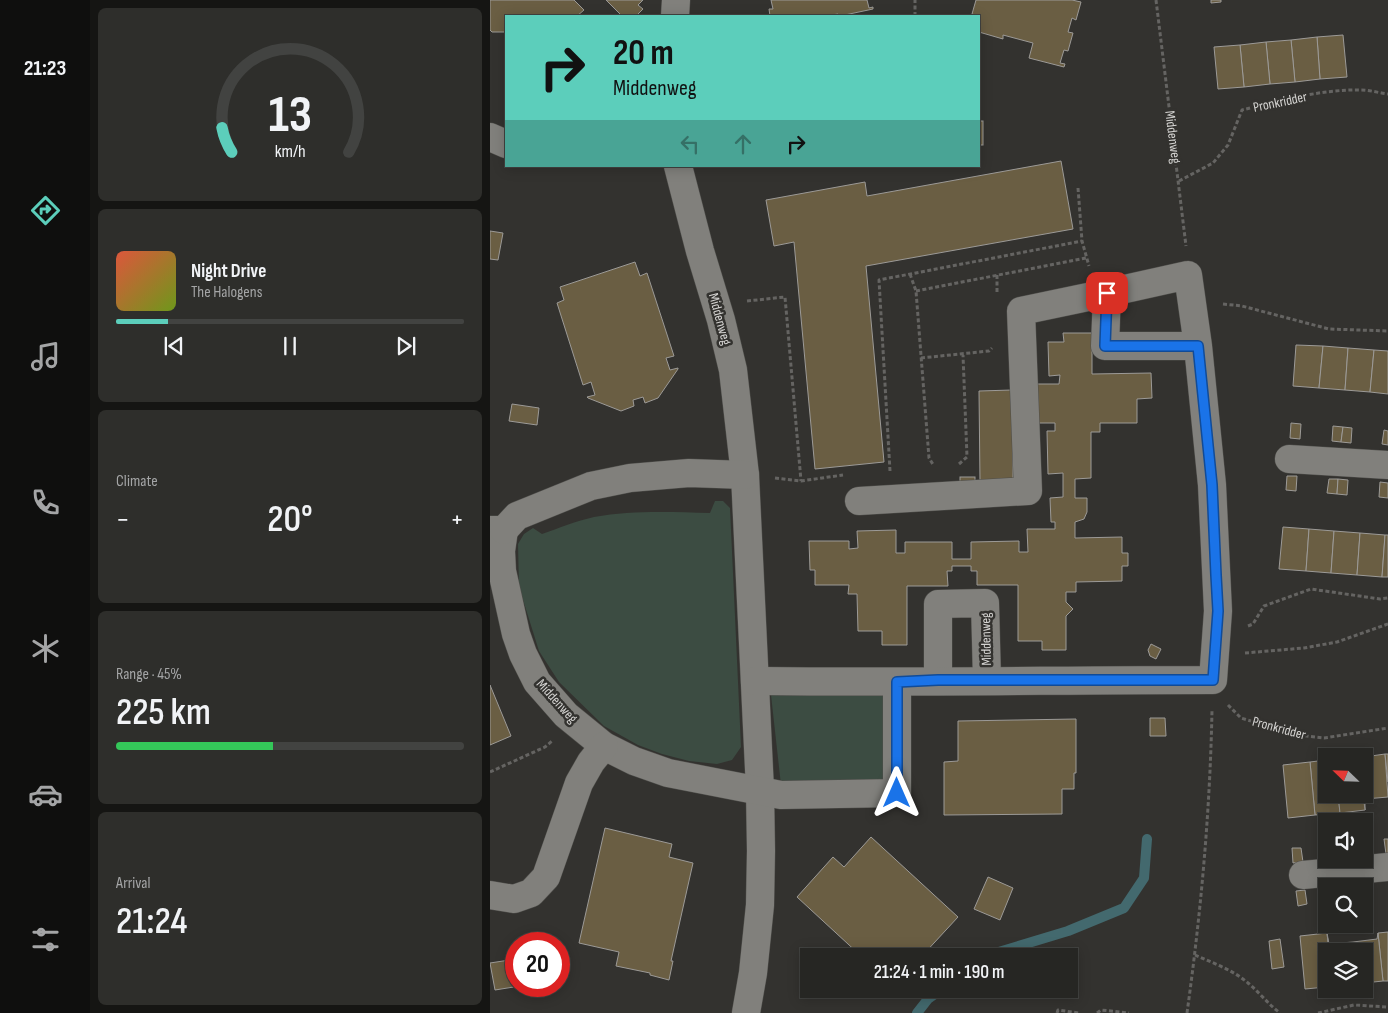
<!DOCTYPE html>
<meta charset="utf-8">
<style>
:root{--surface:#262623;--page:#2e2e2b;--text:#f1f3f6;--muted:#a4a5a6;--line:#424341;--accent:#5ccebb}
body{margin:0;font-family:"Sofia Sans Condensed",sans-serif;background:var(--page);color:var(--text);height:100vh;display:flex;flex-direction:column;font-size:19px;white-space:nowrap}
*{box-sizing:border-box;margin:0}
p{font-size:16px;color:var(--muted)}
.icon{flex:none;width:28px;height:28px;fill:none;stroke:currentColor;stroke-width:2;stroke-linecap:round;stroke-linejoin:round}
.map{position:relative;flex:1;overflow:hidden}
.side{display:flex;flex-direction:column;gap:8px;padding:8px;background:#151513;width:400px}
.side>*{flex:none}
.banner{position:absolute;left:15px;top:15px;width:475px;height:152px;border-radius:0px;box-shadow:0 2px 12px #0003,0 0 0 1px var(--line);background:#5ccebb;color:#111;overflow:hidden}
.needle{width:32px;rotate:293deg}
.tools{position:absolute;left:828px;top:748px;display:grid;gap:10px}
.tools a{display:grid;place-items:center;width:55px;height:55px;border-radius:0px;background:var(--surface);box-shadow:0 2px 12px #0003,0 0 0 1px var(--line);font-size:25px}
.speed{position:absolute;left:15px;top:932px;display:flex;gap:10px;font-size:25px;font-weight:700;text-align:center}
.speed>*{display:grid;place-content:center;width:65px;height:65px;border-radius:50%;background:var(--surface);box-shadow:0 2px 12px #0003,0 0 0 1px var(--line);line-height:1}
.speed .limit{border:8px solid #d22;background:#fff;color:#111}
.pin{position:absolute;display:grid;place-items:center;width:42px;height:42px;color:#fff;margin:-21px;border-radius:10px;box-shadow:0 2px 8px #0006}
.me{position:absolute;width:55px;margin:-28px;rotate:0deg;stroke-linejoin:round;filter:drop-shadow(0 0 4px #0008)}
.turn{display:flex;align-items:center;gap:18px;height:105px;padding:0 25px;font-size:22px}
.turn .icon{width:65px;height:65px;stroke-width:2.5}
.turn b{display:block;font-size:35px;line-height:42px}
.lanes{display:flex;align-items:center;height:48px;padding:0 25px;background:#0003;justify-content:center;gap:25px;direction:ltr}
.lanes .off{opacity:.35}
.big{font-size:38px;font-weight:600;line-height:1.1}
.side .card{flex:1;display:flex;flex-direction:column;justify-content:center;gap:8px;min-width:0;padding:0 18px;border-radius:8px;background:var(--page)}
.side .dial{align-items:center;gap:0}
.dial svg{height:130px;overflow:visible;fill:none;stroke:var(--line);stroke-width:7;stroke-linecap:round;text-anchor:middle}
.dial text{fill:var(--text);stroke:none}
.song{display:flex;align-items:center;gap:15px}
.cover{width:60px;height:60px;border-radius:8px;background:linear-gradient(135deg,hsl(10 70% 55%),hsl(80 70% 35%))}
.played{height:5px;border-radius:2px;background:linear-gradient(90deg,var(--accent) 15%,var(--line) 15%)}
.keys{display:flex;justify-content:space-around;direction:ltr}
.heat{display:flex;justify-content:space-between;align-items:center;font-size:28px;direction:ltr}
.charge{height:8px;border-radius:4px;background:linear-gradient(90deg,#34c759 45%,var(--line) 0)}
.trip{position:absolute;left:310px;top:948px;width:278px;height:50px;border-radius:0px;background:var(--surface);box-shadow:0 2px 12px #0003,0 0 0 1px var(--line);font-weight:600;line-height:50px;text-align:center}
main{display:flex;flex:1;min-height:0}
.menu{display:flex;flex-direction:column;width:90px;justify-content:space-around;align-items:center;background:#0f0f0e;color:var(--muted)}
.menu .icon{width:35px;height:35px}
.menu .current{color:var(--accent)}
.menu b{font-size:22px;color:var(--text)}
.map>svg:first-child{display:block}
.green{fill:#3c4c42}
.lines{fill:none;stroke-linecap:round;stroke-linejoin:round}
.stream{stroke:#43696e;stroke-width:10}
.building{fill:#6a5e43;stroke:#9c9a97}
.minor-casing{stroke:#4f4e4b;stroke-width:29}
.path{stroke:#656462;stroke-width:3;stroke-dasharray:4 2.5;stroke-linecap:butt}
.minor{stroke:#81807c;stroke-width:28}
.route-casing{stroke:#114b97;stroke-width:12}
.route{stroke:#1a73e8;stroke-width:9}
.labels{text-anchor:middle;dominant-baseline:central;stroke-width:5;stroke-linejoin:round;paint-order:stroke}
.street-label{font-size:14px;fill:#d5d4d2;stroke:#33322f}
</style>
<main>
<nav class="menu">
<b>21:23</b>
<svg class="icon current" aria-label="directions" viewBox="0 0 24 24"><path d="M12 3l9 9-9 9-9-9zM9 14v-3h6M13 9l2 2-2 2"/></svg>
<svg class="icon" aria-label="music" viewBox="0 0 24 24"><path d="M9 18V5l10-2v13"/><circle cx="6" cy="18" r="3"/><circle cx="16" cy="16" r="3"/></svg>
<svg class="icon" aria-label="phone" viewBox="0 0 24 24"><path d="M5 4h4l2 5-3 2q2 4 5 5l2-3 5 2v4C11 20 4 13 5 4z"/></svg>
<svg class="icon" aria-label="climate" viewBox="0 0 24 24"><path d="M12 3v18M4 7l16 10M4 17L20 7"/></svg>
<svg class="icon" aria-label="car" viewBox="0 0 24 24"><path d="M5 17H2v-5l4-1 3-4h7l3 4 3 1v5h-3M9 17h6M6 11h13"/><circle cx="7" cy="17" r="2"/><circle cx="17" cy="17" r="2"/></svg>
<svg class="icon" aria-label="filters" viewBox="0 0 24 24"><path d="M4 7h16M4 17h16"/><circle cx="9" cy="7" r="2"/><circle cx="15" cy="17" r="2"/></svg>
</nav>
<section class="side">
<div class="card dial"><svg viewBox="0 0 100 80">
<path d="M14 69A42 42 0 1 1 86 69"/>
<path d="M14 69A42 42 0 0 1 8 54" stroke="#5ccebb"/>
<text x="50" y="56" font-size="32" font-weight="700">13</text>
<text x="50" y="72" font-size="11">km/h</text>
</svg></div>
<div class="card">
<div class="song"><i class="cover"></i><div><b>Night Drive</b><p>The Halogens</p></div></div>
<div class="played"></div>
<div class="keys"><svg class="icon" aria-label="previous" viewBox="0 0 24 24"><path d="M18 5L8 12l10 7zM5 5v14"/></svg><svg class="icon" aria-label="pause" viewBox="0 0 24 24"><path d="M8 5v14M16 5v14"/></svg><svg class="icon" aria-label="next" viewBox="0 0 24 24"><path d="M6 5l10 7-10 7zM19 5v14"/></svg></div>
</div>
<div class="card"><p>Climate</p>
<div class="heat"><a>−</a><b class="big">20°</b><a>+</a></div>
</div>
<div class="card"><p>Range · 45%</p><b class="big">225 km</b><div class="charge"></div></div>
<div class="card"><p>Arrival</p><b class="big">21:24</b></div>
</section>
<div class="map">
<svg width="898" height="1013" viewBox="0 0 898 1013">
<rect width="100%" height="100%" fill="#33322f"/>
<g class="green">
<path d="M225 501H233L240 508 251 747 242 760 227 764 199 761 172 754 148 745 114 726 69 682 49 651 29 587 28 544 34 534 43 528 52 534C69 528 86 521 104 517 142 510 181 512 220 513Z"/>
<path d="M396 694 399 788 291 785 281 695Z"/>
</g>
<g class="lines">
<g class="stream">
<path d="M498 956 502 954 578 931 634 908 654 878 657 839"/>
<path d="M427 1013 438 999 452 989"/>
</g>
</g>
<g class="building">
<path d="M0 0H84L94 10 87 16H16V32H2L0 30Z"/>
<path d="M116 0H153L148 5 153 9 146 16H132Z"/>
<path d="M281 0H377L379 8 383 7V9L350 16 348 14 335 16H280L279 9H283Z"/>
<path d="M486 0H582L591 2 586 20 582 18 578 32 583 33 578 51 574 50 570 63 575 64 574 67 539 58 543 43 513 35V39L489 32V16L482 14Z"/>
<path d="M721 0H731V2L721 3Z"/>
<path d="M853 35 857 77 830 79 827 37Z"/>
<path d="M827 37 830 79 805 82 801 40Z"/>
<path d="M801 40 805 82 780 84 776 42Z"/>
<path d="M776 42 780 84 754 87 750 45Z"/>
<path d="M750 45 754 87 728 89 724 47Z"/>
<rect x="489" y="121" width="4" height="24"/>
<path d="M571 161 583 229 376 266 394 462 325 469 304 242 284 246 276 200 375 182 377 196Z"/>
<path d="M0 231 13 233 8 260 0 259Z"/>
<path d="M145 262 150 276 157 273 184 356 176 358 180 370 188 368V369L168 398 155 403 153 397 143 400 144 406 131 411 98 398 97 397 105 395 101 382 93 385 67 303 74 300 70 287Z"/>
<path d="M573 333H602V374L661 373 662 398 647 399V423H610V432H601V478L585 479V498H597V512L594 519 585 522V538L632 537V553H638V566H632V581L586 582V592H576V602L583 609 576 616V650H552V641H528V585H487V571H481V566H462V571H457L458 586H417V645H392V631H368L367 594H358L359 585H325V570H320L319 541H359V549L368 548 367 531 406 530V553H415V542H462V559H481V542L529 541V552H538L537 529H565V522H561L560 498 573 497V473L558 474 557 431H565V423H547L546 384H569L570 375 559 376 558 342H574Z"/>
<path d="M806 345 833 346 829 388 803 386Z"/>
<path d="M833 346 858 348 855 390 829 388Z"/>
<path d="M858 348 884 350 880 392 855 390Z"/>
<path d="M884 350 898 351V394L880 392Z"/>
<path d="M522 390 523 481 490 482 489 391Z"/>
<path d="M22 404 49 408 47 425 19 421Z"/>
<path d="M801 423 811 424 810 439 800 438Z"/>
<path d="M843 426 853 427 851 442 842 441Z"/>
<path d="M853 427 862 428 861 443 851 442Z"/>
<path d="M894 430 898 431V445L892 444Z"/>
<path d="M797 476H807L806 491 796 490Z"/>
<rect x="470" y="477" width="15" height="10"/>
<path d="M839 479H848L847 494 837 493Z"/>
<path d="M848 479 858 480 857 495 847 494Z"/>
<path d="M890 482 898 483V498L889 497Z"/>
<path d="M793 527 819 529 816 571 789 569Z"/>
<path d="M819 529 844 531 841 573 816 571Z"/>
<path d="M844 531 870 533 867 575 841 573Z"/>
<path d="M870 533 895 535 892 577 867 575Z"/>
<path d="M895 535H898V577H892Z"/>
<path d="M661 644 671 649 666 659 660 656 658 650Z"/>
<path d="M0 685 21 736 0 745Z"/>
<path d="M660 718H675L676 736H660Z"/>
<path d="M586 719V773H584V789H572V814L454 815V762L468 761V721Z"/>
<path d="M895 754 898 797 875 799V810L873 794 874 757Z"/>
<path d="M895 754H898V782Z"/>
<path d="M836 760V794H848L850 813 825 815 820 762Z"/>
<path d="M820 762 825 815 798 818 793 765Z"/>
<path d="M848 794H873L875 810 850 813Z"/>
<path d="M115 828 182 844 179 857 203 863 181 961H183L179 980 160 975V973L126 966 129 952 89 943Z"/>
<path d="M381 837 468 917 432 956H371L307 897 343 857 354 867Z"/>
<path d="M894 839H898V853L896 854Z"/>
<path d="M802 848H811L813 862 803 863Z"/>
<path d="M498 877 523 888 510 920 484 909Z"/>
<path d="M815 890 817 904 808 906 806 891Z"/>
<path d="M898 932V981H893L888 933Z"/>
<path d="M837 933 839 951H836V987L815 989 810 936Z"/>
<path d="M837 933 839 944 863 942 864 951H839Z"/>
<path d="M888 933 893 981 874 983V951H864L863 942 887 939Z"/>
<path d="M790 939 794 967 782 969 779 941Z"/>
<path d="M26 959V986H30L5 990 0 963Z"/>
</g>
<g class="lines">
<g class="minor-casing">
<g id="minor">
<path d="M185 16 186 0"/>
<path d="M0 137 16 144"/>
<path d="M188 166 210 251 231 320 243 370 255 475 270 790 271 851 270 905 263 973 256 1013"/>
<path d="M799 459 898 465"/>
<path d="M369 501 538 491 531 311 617 293"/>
<path d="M0 530H14L11 551 12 571 26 634 33 654 47 682 76 715 114 746 144 761 178 773 291 795 407 793V682"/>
<path d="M14 530 27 516 101 486 140 478 199 473 255 475"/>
<path d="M448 680V604L495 603 497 680"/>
<path d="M265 681C418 683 570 680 723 680L728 611 722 485 708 346 698 275 617 293 615 346H708"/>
<path d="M813 875 898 867"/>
<path d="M0 895 24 899 41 893 56 877 89 783 101 762 114 746"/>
</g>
</g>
<g class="path">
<path d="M666 0 696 246"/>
<path d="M425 16V0"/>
<path d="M689 181 723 163 738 145 752 110C790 101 831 89 871 90 880 90 889 93 898 94"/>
<path d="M588 188 592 241 599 266"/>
<path d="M420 274 426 291 439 458 444 466"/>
<path d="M426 291 596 258"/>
<path d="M507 292V275"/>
<path d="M257 301 295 297 311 481"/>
<path d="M733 304 752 306 839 329 898 331"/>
<path d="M431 358 499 351 502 348"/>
<path d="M469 464 477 457 473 355"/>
<path d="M400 471 389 280 592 241"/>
<path d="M285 478 311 481 353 475"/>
<path d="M758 626 763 624 774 606 821 589 890 599 898 598"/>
<path d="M755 653 814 648 847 642 898 624"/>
<path d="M738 705 751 718 807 735 834 738 898 728"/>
<path d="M0 772 55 747 62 741"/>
<path d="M705 955C723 963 743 970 758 983 769 992 778 1004 790 1013"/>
<path d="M567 1013 568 1010 589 1013"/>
<path d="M607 1013 611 1010 639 1013"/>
<path d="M697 1013C711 912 720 812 722 710"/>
<path d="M828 1013 864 1005 898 1007"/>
</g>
<use href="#minor" class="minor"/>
</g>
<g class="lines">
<g class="route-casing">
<path id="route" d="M407 793V682L448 680H723L728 611 726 575 722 485 708 346H615L617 293"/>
</g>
<use href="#route" class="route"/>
</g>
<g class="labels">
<g class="street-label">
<text transform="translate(790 102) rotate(-12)">Pronkridder</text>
<text transform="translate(683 137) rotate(83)">Middenweg</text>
<text transform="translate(230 319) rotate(75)">Middenweg</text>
<text transform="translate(496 639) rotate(-91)">Middenweg</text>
<text transform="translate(67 701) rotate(48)">Middenweg</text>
<text transform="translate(789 728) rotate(15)">Pronkridder</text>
</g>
</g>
</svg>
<div class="tools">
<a><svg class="needle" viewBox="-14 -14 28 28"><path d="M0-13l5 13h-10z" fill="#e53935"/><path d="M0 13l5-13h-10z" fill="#a4a5a6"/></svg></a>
<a><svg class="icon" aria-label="sound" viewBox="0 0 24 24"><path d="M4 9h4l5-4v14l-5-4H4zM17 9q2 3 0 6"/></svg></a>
<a><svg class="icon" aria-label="search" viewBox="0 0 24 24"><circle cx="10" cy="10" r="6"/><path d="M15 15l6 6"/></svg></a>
<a><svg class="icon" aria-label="layers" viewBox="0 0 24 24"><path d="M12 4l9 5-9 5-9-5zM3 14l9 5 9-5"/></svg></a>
</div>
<div class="speed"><div class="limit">20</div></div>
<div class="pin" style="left:617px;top:293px;background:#d93025"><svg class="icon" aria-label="arrive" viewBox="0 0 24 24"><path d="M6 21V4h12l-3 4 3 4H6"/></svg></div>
<svg class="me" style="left:407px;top:793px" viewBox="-20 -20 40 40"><path d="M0-17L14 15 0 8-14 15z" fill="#1a73e8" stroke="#fff" stroke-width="4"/></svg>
<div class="trip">21:24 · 1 min · 190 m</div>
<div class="banner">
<div class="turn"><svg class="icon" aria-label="right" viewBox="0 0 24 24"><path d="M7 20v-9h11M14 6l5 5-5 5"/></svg><div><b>20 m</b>Middenweg</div></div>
<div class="lanes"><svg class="icon off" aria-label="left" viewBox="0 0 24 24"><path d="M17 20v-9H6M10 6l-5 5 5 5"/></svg><svg class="icon off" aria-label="ahead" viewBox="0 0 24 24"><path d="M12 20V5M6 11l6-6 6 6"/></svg><svg class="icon" aria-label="right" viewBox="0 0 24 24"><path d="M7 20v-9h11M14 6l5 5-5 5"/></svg></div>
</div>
</div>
</main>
